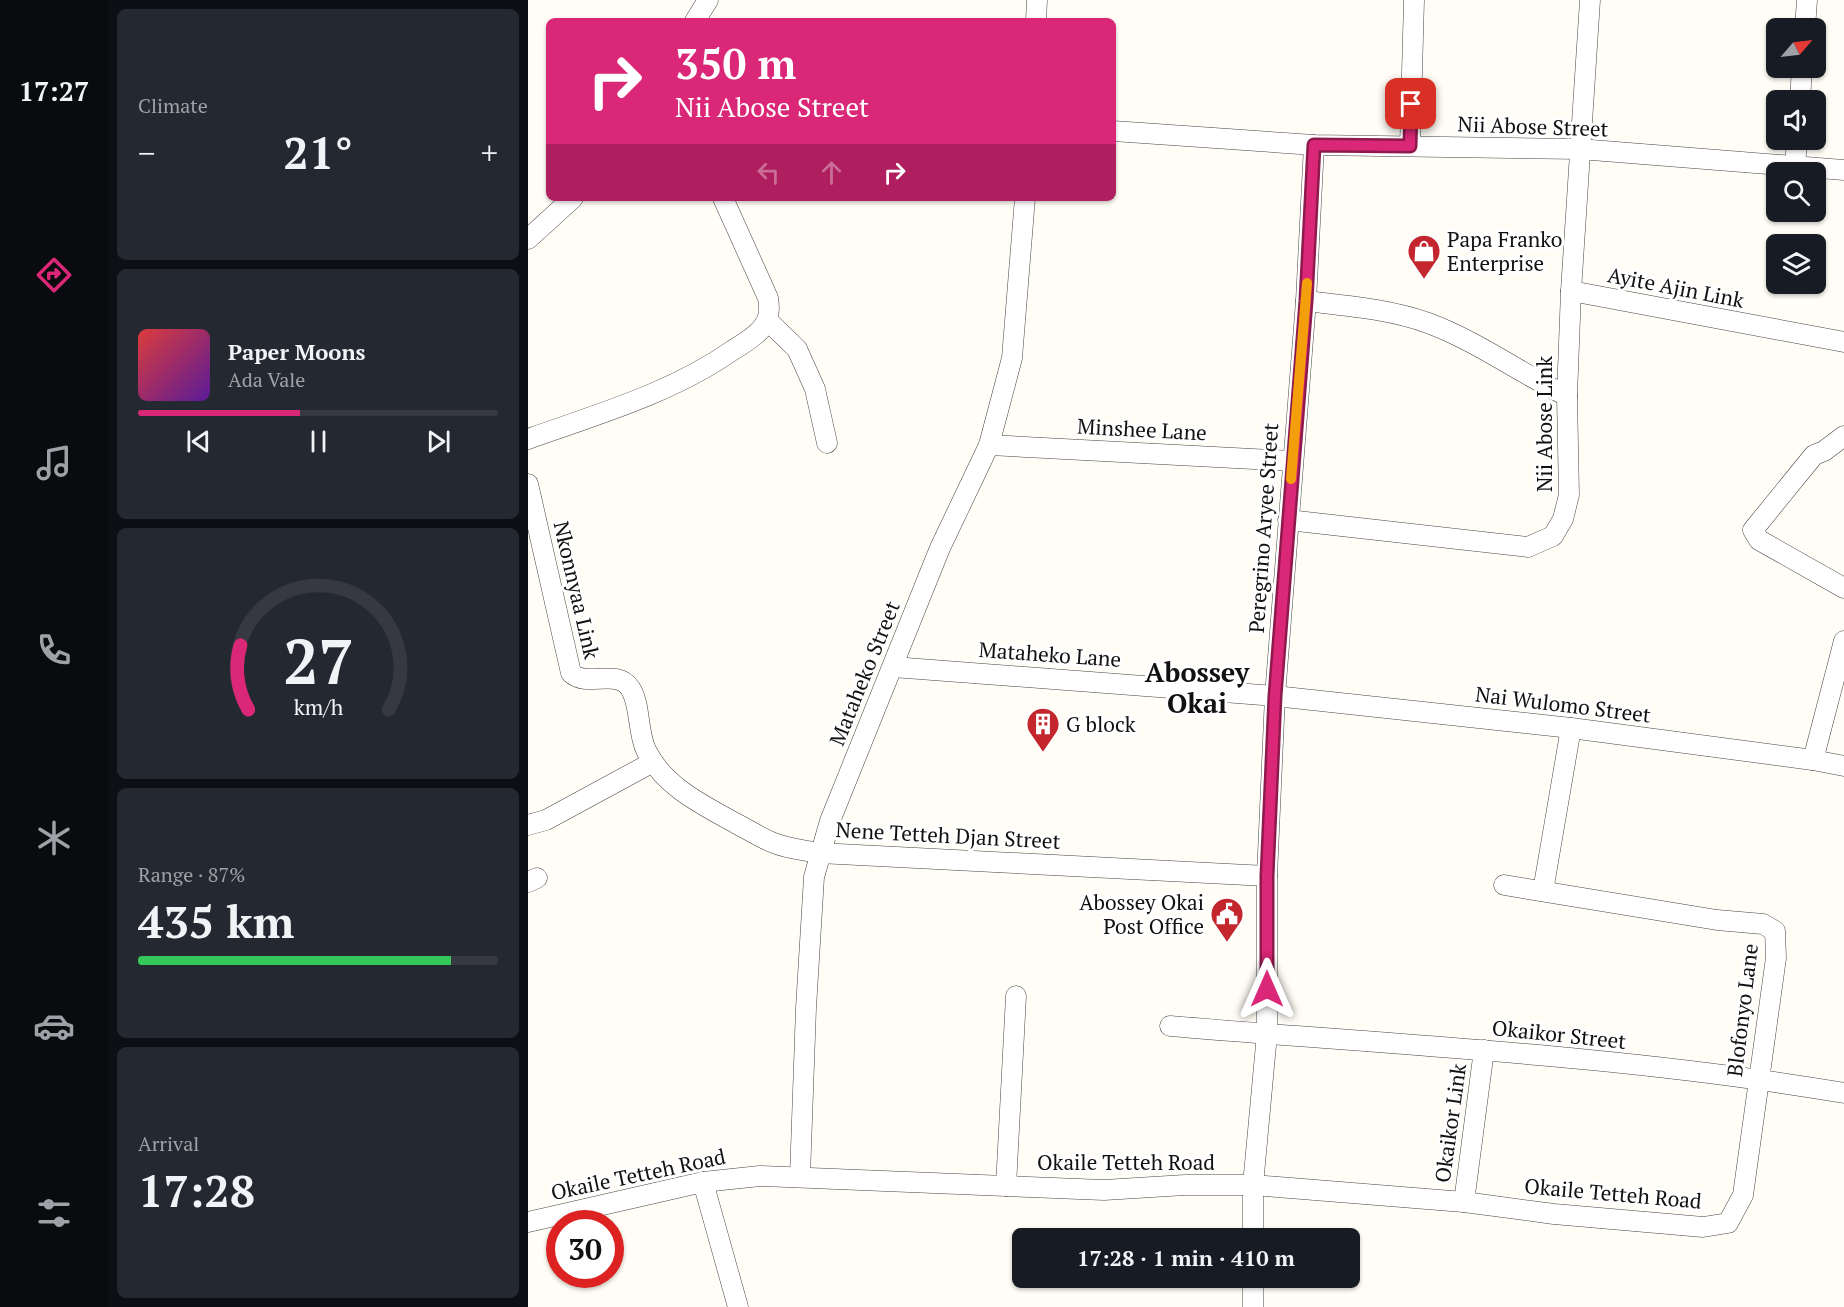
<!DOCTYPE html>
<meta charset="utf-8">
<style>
:root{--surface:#171b24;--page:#242831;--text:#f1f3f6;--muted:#9ea1a6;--line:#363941;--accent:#db2777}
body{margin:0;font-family:"PT Serif",serif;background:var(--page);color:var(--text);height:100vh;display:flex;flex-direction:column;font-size:22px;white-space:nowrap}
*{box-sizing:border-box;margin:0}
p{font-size:20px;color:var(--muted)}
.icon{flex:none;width:33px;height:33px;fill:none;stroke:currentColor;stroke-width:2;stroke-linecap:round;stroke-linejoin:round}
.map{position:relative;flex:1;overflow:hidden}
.sheet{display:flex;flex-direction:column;gap:9px;padding:9px;background:#0d0f14;width:420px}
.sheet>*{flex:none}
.top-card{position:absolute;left:18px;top:18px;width:570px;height:183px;border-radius:9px;box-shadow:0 2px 4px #0004;background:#db2777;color:#fff;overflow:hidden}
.needle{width:39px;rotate:62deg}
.buttons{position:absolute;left:1238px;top:18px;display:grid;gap:12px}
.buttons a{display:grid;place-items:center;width:60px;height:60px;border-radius:9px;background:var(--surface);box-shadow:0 2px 4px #0004;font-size:30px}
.speed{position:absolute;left:18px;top:1210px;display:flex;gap:12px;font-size:30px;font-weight:700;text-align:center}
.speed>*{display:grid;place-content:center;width:78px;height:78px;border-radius:50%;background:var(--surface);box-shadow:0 2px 4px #0004;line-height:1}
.speed .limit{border:9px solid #d22;background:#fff;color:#111}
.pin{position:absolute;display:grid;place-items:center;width:51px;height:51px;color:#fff;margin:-26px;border-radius:12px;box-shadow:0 3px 9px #0006}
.me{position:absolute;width:66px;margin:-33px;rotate:0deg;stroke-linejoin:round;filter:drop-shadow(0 0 4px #0008)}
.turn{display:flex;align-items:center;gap:21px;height:126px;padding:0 30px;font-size:27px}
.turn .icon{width:78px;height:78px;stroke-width:2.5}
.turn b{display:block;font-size:42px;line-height:51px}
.lanes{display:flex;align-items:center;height:57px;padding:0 30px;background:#0003;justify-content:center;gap:30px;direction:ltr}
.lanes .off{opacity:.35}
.big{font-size:45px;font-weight:700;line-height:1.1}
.sheet .widget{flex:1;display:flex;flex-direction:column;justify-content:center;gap:9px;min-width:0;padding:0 21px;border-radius:9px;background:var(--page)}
.sheet .dial{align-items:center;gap:0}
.dial svg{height:156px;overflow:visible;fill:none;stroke:var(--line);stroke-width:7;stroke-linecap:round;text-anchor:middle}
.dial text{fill:var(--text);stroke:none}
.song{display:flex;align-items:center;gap:18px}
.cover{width:72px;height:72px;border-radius:9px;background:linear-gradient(135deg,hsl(0 70% 55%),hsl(270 70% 35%))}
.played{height:6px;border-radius:3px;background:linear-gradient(90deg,var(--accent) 45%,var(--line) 45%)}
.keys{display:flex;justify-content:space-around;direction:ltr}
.heat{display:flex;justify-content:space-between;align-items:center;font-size:33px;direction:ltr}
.charge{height:9px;border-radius:4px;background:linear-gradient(90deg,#34c759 87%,var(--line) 0)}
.trip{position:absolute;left:484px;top:1228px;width:348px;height:60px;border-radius:9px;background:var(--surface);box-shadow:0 2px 4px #0004;font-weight:700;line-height:60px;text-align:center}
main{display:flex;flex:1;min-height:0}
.menu{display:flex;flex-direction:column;width:108px;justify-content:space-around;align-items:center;background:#090b0e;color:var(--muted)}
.menu .icon{width:42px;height:42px}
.menu .current{color:var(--accent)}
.menu b{font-size:27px;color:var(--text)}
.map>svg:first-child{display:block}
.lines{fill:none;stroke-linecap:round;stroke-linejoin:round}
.minor-casing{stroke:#444;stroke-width:21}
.minor{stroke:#fff;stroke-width:20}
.route-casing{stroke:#8e194d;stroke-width:15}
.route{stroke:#db2777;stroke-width:10}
.slow{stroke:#f59e0b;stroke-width:10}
.labels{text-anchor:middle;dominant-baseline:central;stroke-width:6;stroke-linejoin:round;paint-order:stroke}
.street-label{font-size:21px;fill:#111;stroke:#fff}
.poi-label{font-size:21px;fill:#111;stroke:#fff;text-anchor:start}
.district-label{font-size:27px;font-weight:bold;fill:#111;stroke:#fff}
</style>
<main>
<nav class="menu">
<b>17:27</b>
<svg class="icon current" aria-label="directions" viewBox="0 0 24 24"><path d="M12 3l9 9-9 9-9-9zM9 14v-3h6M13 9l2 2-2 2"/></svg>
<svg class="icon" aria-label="music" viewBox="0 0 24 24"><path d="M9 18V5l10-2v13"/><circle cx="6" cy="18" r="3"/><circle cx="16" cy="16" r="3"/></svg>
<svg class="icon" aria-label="phone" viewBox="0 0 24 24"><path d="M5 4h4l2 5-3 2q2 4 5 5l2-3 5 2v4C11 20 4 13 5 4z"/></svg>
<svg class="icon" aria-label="climate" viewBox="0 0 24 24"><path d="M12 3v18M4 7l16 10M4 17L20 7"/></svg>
<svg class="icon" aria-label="car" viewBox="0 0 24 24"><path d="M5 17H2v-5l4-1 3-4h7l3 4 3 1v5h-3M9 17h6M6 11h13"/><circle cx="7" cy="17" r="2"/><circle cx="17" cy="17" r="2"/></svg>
<svg class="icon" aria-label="filters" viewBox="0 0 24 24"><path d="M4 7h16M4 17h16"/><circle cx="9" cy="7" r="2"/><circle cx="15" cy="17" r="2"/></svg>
</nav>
<section class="sheet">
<div class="widget"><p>Climate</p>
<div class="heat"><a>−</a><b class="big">21°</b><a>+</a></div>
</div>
<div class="widget">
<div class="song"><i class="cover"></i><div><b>Paper Moons</b><p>Ada Vale</p></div></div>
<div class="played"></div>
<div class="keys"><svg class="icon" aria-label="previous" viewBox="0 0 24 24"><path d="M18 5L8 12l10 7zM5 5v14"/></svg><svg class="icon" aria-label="pause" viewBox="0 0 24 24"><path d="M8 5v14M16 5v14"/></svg><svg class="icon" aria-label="next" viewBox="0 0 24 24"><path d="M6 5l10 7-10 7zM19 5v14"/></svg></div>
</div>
<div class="widget dial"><svg viewBox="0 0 100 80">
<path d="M14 69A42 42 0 1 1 86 69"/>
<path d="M14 69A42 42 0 0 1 10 36" stroke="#db2777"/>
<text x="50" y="56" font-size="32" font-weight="700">27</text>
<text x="50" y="72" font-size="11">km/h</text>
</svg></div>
<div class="widget"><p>Range · 87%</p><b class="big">435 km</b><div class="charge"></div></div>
<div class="widget"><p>Arrival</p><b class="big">17:28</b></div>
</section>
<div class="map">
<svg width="1316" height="1307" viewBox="0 0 1316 1307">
<rect width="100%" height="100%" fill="#fffdf5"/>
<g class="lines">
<g class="minor-casing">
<g id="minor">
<path d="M167 21 180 0"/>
<path d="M508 21 509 0"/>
<path d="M1277 28 1279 0"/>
<path d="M1272 100 1274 68"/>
<path d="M585 131 786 145 1051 149 1316 170"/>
<path d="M882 146 886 0"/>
<path d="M1267 166 1269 140"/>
<path d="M0 239 45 198"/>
<path d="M1043 291 1316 342"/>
<path d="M778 301C819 306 861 309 900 323 949 341 992 373 1039 396"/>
<path d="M239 320 269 349 287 389 299 443"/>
<path d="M1316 436 1296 451 1286 455 1225 530 1231 540 1316 588"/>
<path d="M0 439C70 414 144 393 205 350 215 344 227 337 234 328 242 319 242 309 240 298L195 198"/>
<path d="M461 445 764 461"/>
<path d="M0 484 43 673C59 688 89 668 102 688 113 704 109 731 118 750 136 787 175 805 209 824 221 830 233 838 246 843 260 849 277 850 291 853L739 876"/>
<path d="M760 520 1000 547 1025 536 1035 519 1041 495 1039 396 1043 291 1062 0"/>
<path d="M365 667 747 696 1043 728 1285 760 1316 766"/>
<path d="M1285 760 1316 641"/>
<path d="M0 825 18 820 125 762"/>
<path d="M0 882 9 878"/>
<path d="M1015 891 1043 728"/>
<path d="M642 1026C867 1045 1093 1055 1316 1093"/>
<path d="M272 1176 278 1008 286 877 302 821 412 548 461 445 484 358 497 198"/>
<path d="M175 1182 210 1307"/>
<path d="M478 1186 488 996"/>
<path d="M936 1202 956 1050"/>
<path d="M0 1222 175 1182 232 1176 576 1190 657 1185H725L936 1202 1026 1214 1175 1227 1200 1223 1215 1195 1248 958 1247 931 1235 924 1189 920 976 885"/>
<path d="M725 1239V1185L739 1034V876L747 696 778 301 786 145"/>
<path d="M725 1307V1278"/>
</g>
</g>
<use href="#minor" class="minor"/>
</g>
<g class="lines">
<g class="route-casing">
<path id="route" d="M739 989V876L747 696 778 301 786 145 882 146 883 104"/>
</g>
<use href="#route" class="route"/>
<path class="slow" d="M763 479 779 283"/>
</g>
<defs>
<g id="shop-pin" transform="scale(1.725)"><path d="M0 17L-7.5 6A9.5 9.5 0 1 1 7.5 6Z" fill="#c4262e" stroke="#fff"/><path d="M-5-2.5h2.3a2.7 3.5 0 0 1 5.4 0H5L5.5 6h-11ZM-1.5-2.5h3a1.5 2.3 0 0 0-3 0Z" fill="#fff"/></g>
<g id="building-pin" transform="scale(1.725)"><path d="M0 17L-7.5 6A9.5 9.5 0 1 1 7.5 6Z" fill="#c4262e" stroke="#fff"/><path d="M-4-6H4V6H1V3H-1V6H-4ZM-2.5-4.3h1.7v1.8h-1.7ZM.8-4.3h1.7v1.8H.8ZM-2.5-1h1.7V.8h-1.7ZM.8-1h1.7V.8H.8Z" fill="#fff"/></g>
<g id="civic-pin" transform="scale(1.725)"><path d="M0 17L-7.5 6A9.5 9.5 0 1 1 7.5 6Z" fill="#c4262e" stroke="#fff"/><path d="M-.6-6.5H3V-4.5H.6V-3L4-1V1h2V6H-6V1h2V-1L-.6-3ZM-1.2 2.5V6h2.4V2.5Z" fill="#fff"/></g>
</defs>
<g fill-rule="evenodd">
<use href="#shop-pin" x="896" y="251"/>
<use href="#building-pin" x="515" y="724"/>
<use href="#civic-pin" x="699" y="914"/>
</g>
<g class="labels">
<g class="street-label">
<text transform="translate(1005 126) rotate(2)">Nii Abose Street</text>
<text transform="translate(1148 287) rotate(11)">Ayite Ajin Link</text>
<text transform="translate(1016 424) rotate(-90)">Nii Abose Link</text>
<text transform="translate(614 429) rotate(3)">Minshee Lane</text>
<text transform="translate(735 528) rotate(-86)">Peregrino Aryee Street</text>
<text transform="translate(49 590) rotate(77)">Nkonnyaa Link</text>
<text transform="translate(522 654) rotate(4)">Mataheko Lane</text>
<text transform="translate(336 673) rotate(-68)">Mataheko Street</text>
<text transform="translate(1035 704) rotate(7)">Nai Wulomo Street</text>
<text transform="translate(420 835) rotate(3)">Nene Tetteh Djan Street</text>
<text transform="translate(1214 1010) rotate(-83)">Blofonyo Lane</text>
<text transform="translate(1031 1034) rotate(6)">Okaikor Street</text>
<text transform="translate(922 1123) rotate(-82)">Okaikor Link</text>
<text x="598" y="1162">Okaile Tetteh Road</text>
<text transform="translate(110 1174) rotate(-12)">Okaile Tetteh Road</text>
<text transform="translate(1085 1193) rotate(5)">Okaile Tetteh Road</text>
</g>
<g class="poi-label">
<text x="919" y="239">Papa Franko<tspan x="919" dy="24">Enterprise</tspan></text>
<text x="538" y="724">G block</text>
<text x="676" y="902" text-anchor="end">Abossey Okai<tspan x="676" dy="24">Post Office</tspan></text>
</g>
<g class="district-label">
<text x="669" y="672">Abossey<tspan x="669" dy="31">Okai</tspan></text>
</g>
</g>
</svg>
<div class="buttons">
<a><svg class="needle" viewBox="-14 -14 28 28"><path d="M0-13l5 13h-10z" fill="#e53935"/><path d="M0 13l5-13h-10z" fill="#9ea1a6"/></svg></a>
<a><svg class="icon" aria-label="sound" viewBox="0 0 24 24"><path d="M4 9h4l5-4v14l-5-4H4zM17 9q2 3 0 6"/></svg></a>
<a><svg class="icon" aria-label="search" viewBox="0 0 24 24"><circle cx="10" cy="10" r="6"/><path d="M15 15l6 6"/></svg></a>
<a><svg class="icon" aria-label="layers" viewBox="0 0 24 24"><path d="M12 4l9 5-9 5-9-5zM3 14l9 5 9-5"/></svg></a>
</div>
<div class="speed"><div class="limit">30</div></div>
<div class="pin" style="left:883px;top:104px;background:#d93025"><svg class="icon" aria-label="arrive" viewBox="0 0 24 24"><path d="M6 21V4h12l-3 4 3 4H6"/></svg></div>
<svg class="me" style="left:739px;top:989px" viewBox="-20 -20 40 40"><path d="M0-17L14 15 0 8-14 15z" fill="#db2777" stroke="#fff" stroke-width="4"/></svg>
<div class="trip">17:28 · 1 min · 410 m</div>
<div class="top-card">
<div class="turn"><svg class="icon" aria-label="right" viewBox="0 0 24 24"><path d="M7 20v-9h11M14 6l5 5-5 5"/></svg><div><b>350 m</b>Nii Abose Street</div></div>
<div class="lanes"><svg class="icon off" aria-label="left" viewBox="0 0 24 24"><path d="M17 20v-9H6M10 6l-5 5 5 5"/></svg><svg class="icon off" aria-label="ahead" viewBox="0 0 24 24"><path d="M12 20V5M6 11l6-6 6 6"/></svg><svg class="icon" aria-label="right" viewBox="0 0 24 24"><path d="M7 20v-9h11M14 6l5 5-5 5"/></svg></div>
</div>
</div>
</main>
